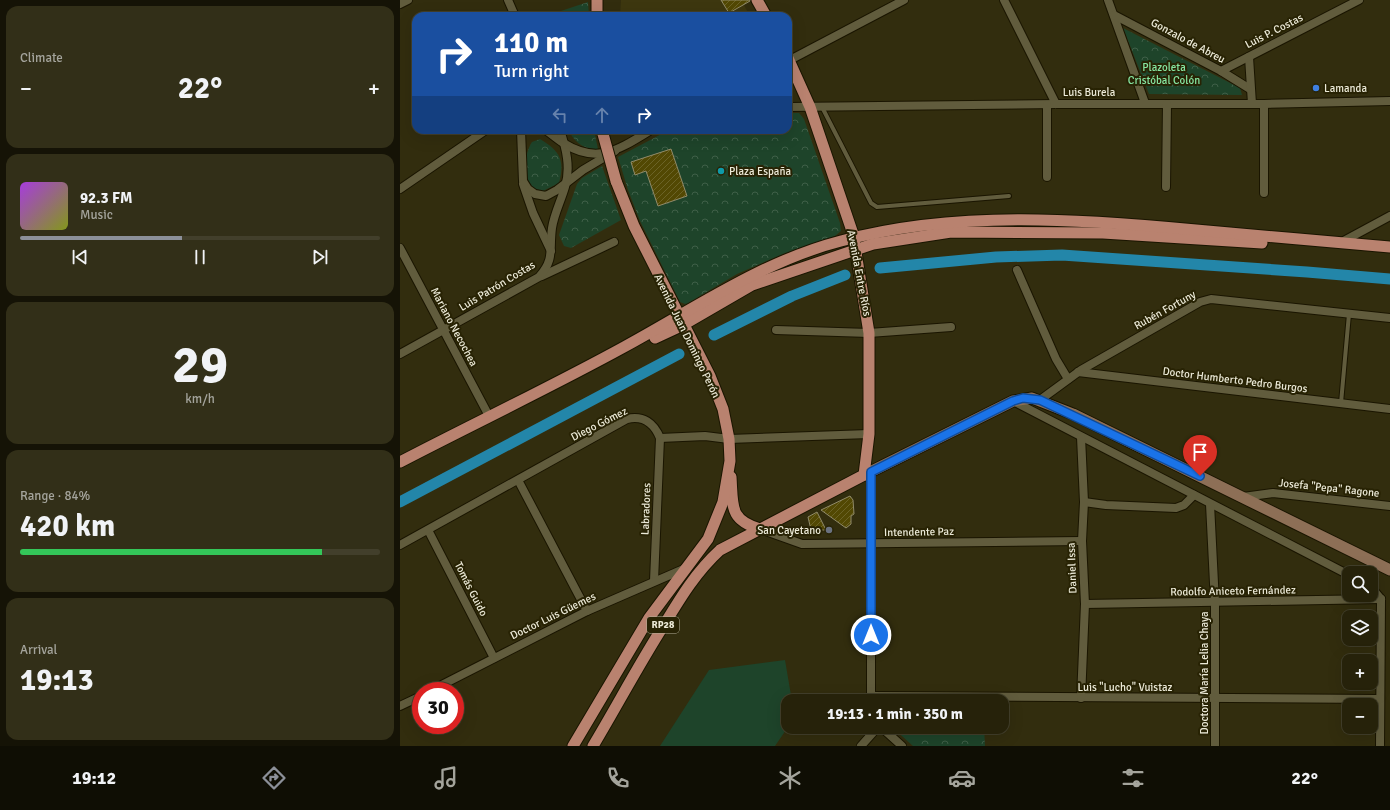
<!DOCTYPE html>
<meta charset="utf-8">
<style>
:root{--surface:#26220a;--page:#322f18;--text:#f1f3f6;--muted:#a4a49c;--line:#423f2b;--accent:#8c9099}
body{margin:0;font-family:Signika,sans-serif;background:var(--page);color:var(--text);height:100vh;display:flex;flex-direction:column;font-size:15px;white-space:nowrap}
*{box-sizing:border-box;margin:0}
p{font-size:13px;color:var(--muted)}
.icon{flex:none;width:22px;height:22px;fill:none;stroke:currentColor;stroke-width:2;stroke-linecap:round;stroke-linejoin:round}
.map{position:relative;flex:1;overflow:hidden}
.panel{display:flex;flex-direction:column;gap:6px;padding:6px;background:#151306;width:400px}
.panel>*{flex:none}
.guide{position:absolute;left:12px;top:12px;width:380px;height:122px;border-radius:12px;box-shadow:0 4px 16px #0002,0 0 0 1px var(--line);background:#1a4fa0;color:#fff;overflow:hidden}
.tools{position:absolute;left:942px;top:566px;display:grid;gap:8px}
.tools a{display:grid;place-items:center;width:36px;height:36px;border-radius:8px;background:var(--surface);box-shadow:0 4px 16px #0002,0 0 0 1px var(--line);font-size:20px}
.speed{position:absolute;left:12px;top:682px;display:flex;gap:8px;font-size:20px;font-weight:700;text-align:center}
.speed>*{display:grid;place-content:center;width:52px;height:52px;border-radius:50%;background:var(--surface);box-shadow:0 4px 16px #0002,0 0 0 1px var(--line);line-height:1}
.speed .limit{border:6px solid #d22;background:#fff;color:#111}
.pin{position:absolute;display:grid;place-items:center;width:34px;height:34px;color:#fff;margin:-41px -17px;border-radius:50% 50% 50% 0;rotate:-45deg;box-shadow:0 0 4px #0007}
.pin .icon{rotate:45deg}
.me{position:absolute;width:44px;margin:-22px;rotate:0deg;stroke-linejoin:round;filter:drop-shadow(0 0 3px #0008)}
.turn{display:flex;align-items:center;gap:14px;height:84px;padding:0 16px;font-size:18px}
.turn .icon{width:52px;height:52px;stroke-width:2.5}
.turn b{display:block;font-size:28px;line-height:34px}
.lanes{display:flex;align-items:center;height:38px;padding:0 16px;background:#0003;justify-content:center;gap:20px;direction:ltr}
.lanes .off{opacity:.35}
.big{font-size:30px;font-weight:800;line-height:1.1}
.panel .tile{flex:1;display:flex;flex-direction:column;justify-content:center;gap:6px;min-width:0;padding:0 14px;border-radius:12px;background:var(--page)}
.panel .dial{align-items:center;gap:0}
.dial b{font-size:52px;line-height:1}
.song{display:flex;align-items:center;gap:12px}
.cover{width:48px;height:48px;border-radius:6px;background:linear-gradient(135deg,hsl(280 70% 55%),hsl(70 70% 35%))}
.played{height:4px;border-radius:2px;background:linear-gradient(90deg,var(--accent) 45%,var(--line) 45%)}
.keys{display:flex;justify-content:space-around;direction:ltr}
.heat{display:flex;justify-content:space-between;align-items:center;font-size:22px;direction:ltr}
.charge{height:6px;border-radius:3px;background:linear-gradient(90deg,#34c759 84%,var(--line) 0)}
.trip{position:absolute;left:381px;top:694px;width:228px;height:40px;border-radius:12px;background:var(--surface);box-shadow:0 4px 16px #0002,0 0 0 1px var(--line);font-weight:800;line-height:40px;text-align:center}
.tabs{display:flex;height:64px;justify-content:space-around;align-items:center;background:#0f0e04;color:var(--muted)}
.tabs .icon{width:28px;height:28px}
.tabs .current{color:var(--accent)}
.tabs b{font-size:18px;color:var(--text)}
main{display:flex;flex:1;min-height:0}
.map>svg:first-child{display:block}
.built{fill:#3d370f}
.grass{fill:#1e442a}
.park{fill:url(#park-crowns)}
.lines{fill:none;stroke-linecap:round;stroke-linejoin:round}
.canal{stroke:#2386a9;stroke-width:11}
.building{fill:url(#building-hatch);stroke:#918b6a}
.service-casing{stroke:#1a1500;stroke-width:6}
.minor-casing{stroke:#1a1500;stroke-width:10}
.secondary-casing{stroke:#1a1500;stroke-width:13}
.primary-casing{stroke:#1a1500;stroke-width:13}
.service{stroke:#615c3d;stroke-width:4}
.minor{stroke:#615c3d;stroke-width:8}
.secondary{stroke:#8d6f56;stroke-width:11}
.primary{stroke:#b9826f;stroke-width:11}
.primary-bridge-casing{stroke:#1a1500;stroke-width:13;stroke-linecap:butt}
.primary-bridge{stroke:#b9826f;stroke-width:11}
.route-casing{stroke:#114b97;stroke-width:10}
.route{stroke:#1a73e8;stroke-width:7}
.shop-dot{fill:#3f7fe0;stroke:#282304;stroke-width:1.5}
.culture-dot{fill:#0f9aa8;stroke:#282304;stroke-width:1.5}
.worship-dot{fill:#6b7280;stroke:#282304;stroke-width:1.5}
.labels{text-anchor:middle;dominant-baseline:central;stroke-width:4;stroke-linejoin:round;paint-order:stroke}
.shield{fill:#282304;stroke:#b1ae98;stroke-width:1}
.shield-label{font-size:10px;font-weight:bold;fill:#ecead8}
.street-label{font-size:11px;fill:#ecead8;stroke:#282304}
.park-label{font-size:11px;fill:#86e6a2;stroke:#282304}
.poi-label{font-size:11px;fill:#ecead8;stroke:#282304;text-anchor:start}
</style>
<main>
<section class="panel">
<div class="tile"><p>Climate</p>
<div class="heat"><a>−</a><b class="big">22°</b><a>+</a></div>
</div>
<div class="tile">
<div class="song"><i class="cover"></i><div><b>92.3 FM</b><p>Music</p></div></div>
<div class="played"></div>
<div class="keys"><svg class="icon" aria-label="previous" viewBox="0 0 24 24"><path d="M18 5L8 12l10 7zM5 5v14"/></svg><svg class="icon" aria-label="pause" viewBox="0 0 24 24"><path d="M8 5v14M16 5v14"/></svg><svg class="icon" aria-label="next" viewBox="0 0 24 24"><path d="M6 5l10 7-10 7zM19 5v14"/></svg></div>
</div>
<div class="tile dial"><b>29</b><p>km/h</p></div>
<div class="tile"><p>Range · 84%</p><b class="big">420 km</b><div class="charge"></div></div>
<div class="tile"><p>Arrival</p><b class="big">19:13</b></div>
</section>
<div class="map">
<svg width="990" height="746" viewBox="0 0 990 746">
<defs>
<pattern id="park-crowns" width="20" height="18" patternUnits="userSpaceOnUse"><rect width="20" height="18" fill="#1e442a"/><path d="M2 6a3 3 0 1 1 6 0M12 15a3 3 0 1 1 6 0" fill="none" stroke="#3f5f48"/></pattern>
<pattern id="building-hatch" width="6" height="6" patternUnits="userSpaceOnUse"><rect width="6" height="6" fill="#524803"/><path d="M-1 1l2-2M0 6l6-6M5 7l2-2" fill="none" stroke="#6b6327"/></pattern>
</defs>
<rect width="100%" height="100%" fill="#322d0e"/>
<path class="built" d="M221 0H341L350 16H220Z"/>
<path class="grass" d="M385 660 392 701H388V727L375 746H260L309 670Z"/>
<g class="park">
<path d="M188 2 189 16H146Z"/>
<path d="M723 28 840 88 842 95 749 94Z"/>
<path d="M388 113H399L404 119 440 223 441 231 435 236 385 253 337 274 288 303 285 304 280 302 240 221 228 190 218 157 269 130H388Z"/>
<path d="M168 130H194L198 149C183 150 175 142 168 130Z"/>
<path d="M140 139C160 151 165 160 159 183L143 191 132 188C123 175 124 154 132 142Z"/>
<path d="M202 166 221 220 171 248 164 246 159 235 177 184 182 178Z"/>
<path d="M492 727H584L585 746H513Z"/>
</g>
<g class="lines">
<g class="canal">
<path d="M480 268 596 257 662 255 907 272 990 279"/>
<path d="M314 335 392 296 445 275"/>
<path d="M0 502 279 354"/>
</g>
</g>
<g class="building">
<path d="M321 0H350V1L329 13Z"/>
<path d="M271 149 287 196 258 206 246 171 235 175 231 162Z"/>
<path d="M450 496 453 500 454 514 451 516V524L446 528 421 510Z"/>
<path d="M417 512 426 530H411L408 517Z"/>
</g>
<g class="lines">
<g class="service-casing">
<g id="service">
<path d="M422 107 471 203 477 207 609 196"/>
<path d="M941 403 949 314"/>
</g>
</g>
<g class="minor-casing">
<g id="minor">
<path d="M108 0 115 16"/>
<path d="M604 0 656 104"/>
<path d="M708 0 745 103"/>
<path d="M0 4 8 0"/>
<path d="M714 15 821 71 850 89"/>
<path d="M849 57 852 104"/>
<path d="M388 61 504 0"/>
<path d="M821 71 959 0"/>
<path d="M864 104V193"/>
<path d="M388 107 656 104H864L990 101"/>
<path d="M121 130 123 181 128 189 135 194 146 196 157 190 183 170 215 151"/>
<path d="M145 130C152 134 158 140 165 144 199 165 221 148 251 130"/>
<path d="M647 177V105"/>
<path d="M123 184 133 213 151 251"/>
<path d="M766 187 767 104"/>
<path d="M0 189 86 130"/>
<path d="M940 243 990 216"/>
<path d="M0 248 89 416"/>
<path d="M617 270 656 359 668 379"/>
<path d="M142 276 214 242"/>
<path d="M376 330 469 333 551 327"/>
<path d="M0 354 139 277C155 259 149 250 152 228 154 214 161 201 165 187 171 168 166 148 160 130"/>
<path d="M678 372 990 409"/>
<path d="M640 400 681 370 800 302 811 299 990 318"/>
<path d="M613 401 949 575"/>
<path d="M260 438 305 436 329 439 469 434"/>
<path d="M118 480 187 611"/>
<path d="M843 497 873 493 990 506"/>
<path d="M684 502 706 505 776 508 784 505 794 495"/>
<path d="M810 504 815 603V746"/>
<path d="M360 529 402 544 682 541"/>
<path d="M28 530 94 658"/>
<path d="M0 545 227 419C243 415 254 423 260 438L254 581"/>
<path d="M971 587 981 599"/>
<path d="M685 604 981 599"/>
<path d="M30 691 187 611 286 568"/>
<path d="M471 696 980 699"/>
<path d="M681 698 685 604 682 541 684 502 681 437"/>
<path d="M471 700V472"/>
<path d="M0 706 21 696"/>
<path d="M481 727 502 746"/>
<path d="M461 746 478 727"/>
<path d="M980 746 981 599"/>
</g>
</g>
<g class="secondary-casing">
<path id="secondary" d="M464 475 613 401 632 398 673 414 990 570"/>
</g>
<g class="primary-casing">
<g id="primary">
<path d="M197 0V16"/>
<path d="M357 0 366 16"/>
<path d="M255 338 283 325 352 285 473 244 551 232 703 233 862 243"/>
<path d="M0 462C75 423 151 387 224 347 294 309 363 261 441 241 555 210 680 219 796 230 861 236 925 241 990 247"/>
<path d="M331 477C333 506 329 520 360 529"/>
<path d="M173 746 249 618 308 539 323 502 330 461 329 439 323 409 310 376 234 226 216 181"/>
<path d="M193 746C217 706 239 664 264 625 281 597 296 572 320 550L464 475 469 434V333L453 234 410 107 388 58"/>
</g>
</g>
<use href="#service" class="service"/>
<use href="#minor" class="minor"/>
<use href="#secondary" class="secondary"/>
<use href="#primary" class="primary"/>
<g class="primary-bridge-casing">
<path id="primary-bridge" d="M203 134 216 181"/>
</g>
<use href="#primary-bridge" class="primary-bridge"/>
</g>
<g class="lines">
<g class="route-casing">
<path id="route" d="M471 635V472L613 401 623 398 640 400 800 476"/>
</g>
<use href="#route" class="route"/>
</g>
<circle class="shop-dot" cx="916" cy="88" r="4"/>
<circle class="culture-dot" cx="321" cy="171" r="4"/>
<circle class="worship-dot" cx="429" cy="530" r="4"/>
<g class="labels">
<rect class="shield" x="247" y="617" width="32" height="16" rx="3"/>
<g class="shield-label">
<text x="263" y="625">RP28</text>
</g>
<g class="street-label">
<text transform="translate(874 31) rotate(-27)">Luis P. Costas</text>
<text transform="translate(788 41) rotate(28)">Gonzalo de Abreu</text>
<text x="689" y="92">Luis Burela</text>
<text transform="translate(459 273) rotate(79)">Avenida Entre Ríos</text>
<text transform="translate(97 286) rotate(-31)">Luis Patrón Costas</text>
<text transform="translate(765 310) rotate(-29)">Rubén Fortuny</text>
<text transform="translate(54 327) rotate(62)">Mariano Necochea</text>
<text transform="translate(287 336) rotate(64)">Avenida Juan Domingo Perón</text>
<text transform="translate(835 380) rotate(7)">Doctor Humberto Pedro Burgos</text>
<text transform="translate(199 424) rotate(-27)">Diego Gómez</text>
<text transform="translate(929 488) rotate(6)">Josefa "Pepa" Ragone</text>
<text transform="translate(246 509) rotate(-88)">Labradores</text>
<text transform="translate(519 532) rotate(-1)">Intendente Paz</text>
<text transform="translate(672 568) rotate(-92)">Daniel Issa</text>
<text transform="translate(71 589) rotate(63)">Tomás Guido</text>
<text transform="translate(833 591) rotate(-1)">Rodolfo Aniceto Fernández</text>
<text transform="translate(153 616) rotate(-26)">Doctor Luis Güemes</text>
<text transform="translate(804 673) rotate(-90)">Doctora María Lelia Chaya</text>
<text x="725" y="687">Luis "Lucho" Vuistaz</text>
</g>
<g class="park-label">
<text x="764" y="67">Plazoleta<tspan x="764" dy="13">Cristóbal Colón</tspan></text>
</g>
<g class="poi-label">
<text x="924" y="88">Lamanda</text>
<text x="329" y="171">Plaza España</text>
<text x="421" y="530" text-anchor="end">San Cayetano</text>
</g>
</g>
</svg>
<div class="tools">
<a><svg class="icon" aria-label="search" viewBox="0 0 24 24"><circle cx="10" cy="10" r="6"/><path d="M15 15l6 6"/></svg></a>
<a><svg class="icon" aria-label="layers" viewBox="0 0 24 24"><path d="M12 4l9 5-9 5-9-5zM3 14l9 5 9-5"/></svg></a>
<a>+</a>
<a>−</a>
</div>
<div class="speed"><div class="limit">30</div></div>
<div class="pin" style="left:800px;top:476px;background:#d93025"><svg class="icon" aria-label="arrive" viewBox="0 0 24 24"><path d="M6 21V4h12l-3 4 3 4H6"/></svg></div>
<svg class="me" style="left:471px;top:635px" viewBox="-20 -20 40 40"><circle r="17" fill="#1a73e8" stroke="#fff" stroke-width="3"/><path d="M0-11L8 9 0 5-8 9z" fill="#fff"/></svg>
<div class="trip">19:13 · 1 min · 350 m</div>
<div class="guide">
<div class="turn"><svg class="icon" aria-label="right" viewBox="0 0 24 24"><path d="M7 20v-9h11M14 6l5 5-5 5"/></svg><div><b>110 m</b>Turn right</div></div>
<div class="lanes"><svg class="icon off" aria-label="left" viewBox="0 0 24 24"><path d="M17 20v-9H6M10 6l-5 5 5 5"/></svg><svg class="icon off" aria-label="ahead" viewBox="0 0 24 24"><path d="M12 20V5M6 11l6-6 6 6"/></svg><svg class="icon" aria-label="right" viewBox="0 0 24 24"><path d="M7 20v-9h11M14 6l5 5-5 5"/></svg></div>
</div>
</div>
</main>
<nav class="tabs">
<b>19:12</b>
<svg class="icon current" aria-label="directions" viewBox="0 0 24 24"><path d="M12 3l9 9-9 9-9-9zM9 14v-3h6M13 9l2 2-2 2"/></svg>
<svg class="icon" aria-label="music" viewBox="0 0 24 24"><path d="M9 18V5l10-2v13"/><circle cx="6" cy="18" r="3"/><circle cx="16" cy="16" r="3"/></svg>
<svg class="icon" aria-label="phone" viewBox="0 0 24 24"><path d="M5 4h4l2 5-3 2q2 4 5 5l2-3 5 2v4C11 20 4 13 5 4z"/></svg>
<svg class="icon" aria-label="climate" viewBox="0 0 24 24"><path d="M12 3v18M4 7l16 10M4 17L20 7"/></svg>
<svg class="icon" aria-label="car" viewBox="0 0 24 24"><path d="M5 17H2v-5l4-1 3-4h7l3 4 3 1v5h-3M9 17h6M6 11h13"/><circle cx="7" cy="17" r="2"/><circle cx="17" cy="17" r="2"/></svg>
<svg class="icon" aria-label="filters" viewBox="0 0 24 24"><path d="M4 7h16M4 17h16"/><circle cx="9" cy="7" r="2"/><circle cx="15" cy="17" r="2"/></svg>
<b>22°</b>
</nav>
